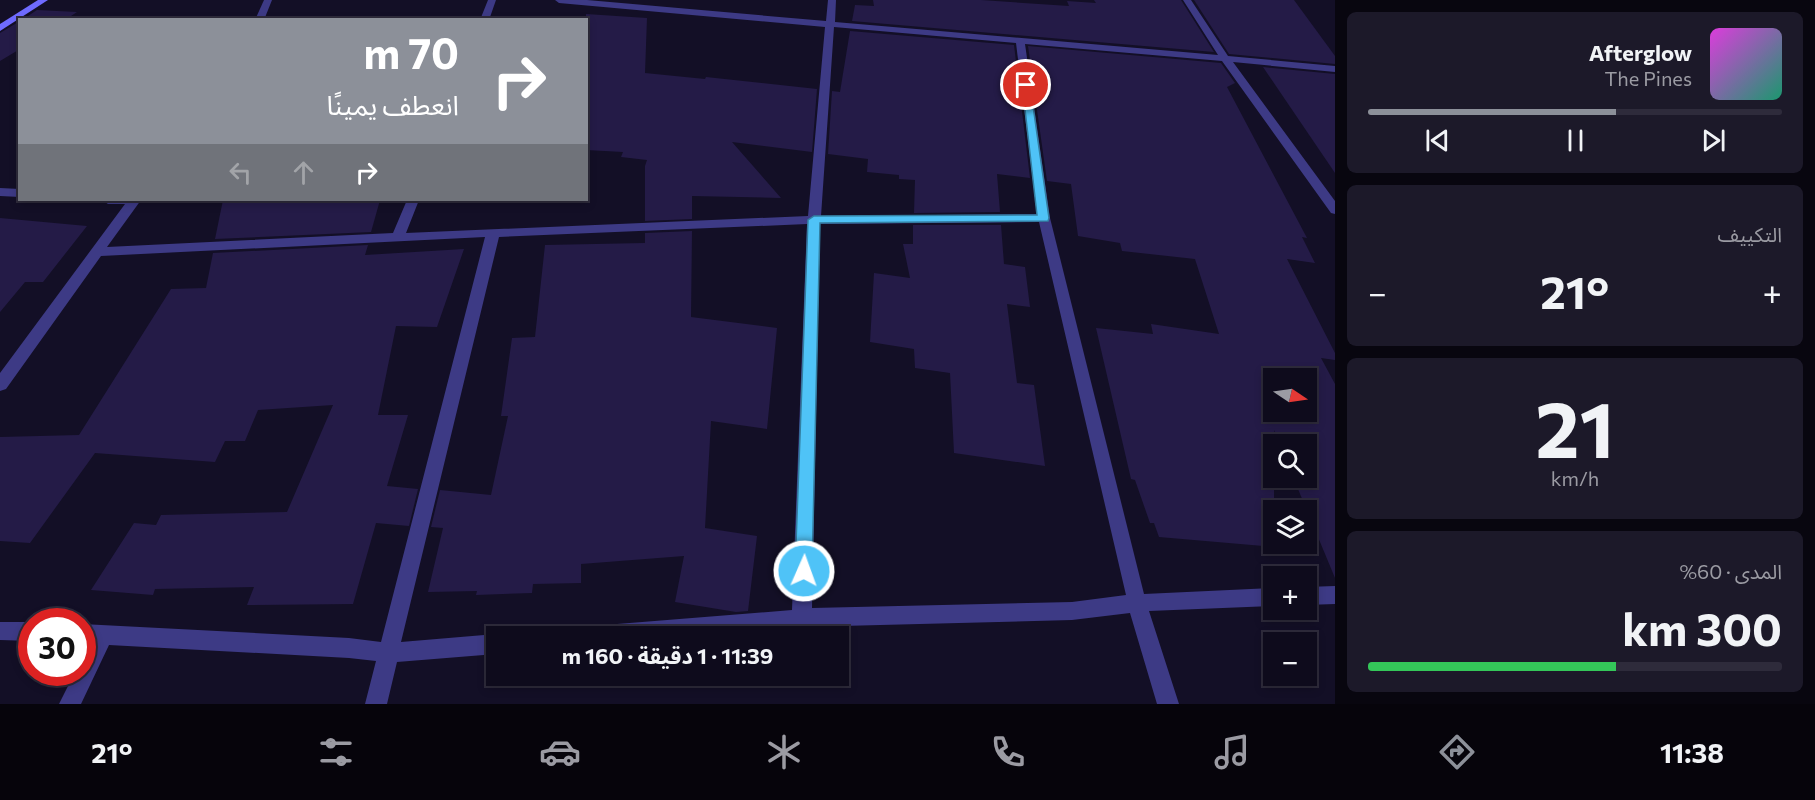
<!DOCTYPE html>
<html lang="ar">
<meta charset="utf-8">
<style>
:root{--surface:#0e0b1c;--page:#1c1929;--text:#f1f3f6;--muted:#9b9ba3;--line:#2e2b3b;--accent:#8c9099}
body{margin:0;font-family:Commissioner,"Noto Sans Arabic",sans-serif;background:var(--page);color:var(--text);direction:rtl;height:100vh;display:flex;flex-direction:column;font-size:22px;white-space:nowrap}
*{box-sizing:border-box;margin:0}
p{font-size:20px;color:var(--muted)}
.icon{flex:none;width:33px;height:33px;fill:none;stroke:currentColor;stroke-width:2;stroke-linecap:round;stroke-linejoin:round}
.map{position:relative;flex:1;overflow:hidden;direction:ltr}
.panel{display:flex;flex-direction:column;gap:12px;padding:12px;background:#08060f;width:480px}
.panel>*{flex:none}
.guide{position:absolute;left:18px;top:18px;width:570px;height:183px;border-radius:0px;box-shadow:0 3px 9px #0003,0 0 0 2px var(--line);direction:rtl;background:#8c9099;color:#fff;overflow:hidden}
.needle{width:39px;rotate:103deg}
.buttons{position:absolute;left:1263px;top:368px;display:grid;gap:12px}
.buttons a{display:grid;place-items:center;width:54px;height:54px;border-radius:0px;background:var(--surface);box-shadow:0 3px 9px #0003,0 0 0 2px var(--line);font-size:30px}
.speed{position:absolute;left:18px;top:608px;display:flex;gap:12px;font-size:30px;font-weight:700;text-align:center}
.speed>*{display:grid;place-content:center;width:78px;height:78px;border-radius:50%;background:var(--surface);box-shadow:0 3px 9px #0003,0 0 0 2px var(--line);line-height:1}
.speed .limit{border:9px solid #d22;background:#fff;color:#111}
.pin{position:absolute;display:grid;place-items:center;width:51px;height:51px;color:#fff;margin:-26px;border:3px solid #fff;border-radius:50%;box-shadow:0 2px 6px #0007}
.me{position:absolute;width:66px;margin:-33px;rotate:2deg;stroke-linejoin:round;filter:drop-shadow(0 0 4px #0008)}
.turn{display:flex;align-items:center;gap:21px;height:126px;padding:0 30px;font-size:27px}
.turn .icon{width:78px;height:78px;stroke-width:2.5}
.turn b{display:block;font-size:42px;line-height:51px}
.lanes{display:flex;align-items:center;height:57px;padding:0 30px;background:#0003;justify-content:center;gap:30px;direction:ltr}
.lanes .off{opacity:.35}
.big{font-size:45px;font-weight:700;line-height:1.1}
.panel .tile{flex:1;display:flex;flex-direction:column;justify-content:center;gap:9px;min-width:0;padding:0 21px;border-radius:9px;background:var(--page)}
.panel .dial{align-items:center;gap:0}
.dial b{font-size:78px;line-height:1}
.song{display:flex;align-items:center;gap:18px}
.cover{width:72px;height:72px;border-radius:9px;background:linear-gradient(135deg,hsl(300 70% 55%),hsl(160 70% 35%))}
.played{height:6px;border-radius:3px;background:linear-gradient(90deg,var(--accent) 60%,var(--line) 60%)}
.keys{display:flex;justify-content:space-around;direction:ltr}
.heat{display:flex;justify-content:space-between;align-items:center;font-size:33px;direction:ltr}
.charge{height:9px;border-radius:4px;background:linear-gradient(90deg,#34c759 60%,var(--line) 0)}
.trip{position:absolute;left:486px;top:626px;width:363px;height:60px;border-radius:0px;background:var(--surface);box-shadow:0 3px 9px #0003,0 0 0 2px var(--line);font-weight:700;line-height:60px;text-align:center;direction:rtl}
.menu{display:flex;height:96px;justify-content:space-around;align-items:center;background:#06040b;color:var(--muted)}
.menu .icon{width:42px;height:42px}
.menu .selected{color:var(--accent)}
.menu b{font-size:27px;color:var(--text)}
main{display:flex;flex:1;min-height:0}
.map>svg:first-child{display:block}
.building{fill:#241b47;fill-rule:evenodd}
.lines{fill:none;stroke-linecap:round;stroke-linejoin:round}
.street{fill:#3d3a85;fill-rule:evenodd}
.secondary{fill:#6f6bff;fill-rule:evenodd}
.route{fill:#4fc3f7;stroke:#337fa1;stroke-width:1.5}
</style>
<main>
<section class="panel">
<div class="tile">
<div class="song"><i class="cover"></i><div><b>Afterglow</b><p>The Pines</p></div></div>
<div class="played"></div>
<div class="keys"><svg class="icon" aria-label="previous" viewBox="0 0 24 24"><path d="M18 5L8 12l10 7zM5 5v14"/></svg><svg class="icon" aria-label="pause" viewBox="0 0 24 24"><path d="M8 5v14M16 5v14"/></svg><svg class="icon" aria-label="next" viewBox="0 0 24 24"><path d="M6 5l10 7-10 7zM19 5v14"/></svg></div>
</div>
<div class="tile"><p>التكييف</p>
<div class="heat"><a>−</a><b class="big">21°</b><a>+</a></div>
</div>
<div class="tile dial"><b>21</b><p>km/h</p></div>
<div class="tile"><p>المدى · 60%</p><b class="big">300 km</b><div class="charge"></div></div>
</section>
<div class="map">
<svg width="1335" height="704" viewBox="0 0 1335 704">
<rect width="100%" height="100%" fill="#130f26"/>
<g class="building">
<path d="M873 0H981L1069 6 1067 1 1096 3 1094 0H1181L1214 52 852 21 855 5 874 6Z"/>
<path d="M1194 0H1294L1335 56V64L1229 54Z"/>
<path d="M37 10 77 12 65 20H22Z"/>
<path d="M586 14 647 18 645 73 705 79 706 77 817 89 812 152 732 142 781 198 692 196V219L645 221V166L647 160 621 157 623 152 586 150Z"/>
<path d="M20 21V49L0 61V33Z"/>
<path d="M850 31 1014 45 1030 178 997 174 1000 212 914 213 915 180 899 179V175L867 172 868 159 828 154 832 91 840 92Z"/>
<path d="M1028 46 1221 63 1235 83 1227 87 1307 238 1302 237 1315 263 1287 259 1335 353V360L1321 358 1335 384V578L1293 477H1306V444H1279L1274 430V547L1159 537 1154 523H1150L1135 480 1131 479 1096 328 1153 334 1151 324 1219 334 1195 259 1122 251 1120 243 1078 236 1071 184 1047 181ZM1274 378H1306V411H1274Z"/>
<path d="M1263 67 1335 74V173Z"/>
<path d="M223 200H380L371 232 215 239Z"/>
<path d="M0 218 87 226 43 282H25L0 312Z"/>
<path d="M913 225H1001L1004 264 1025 267 1030 307 1007 304 1017 383 1034 385 1045 466 954 453 950 373 915 368 914 349 870 342 874 273 910 278 903 244H913Z"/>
<path d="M692 231 691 317 777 328 767 429 711 421 705 528 757 536 748 611 736 612 675 602 684 556 581 564V583L533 584 532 593 476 595 477 591 428 592 443 528 431 527 440 490 491 495 508 416H501L512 338 535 337 545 245 645 243V233Z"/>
<path d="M368 245 365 255 464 249 437 327 396 326 378 415H408L387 486 418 489 409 526 376 523 353 604 247 605 254 587 155 589 153 595 91 590 134 523 156 525 161 515 287 512 333 405 258 410 245 441H225L215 462 95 453 30 543 0 541V437L79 435 171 289 206 288 213 253Z"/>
</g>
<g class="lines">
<g class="street">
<path d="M264 0H272L264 20H255Z"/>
<path d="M488 0H496L489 20H480Z"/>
<path d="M555 0H587L826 21 828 0H836L835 22 1218 55 1183 0H1191L1228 56 1335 66V72L1233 62 1335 201V214L1331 213 1222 61 1025 44 1050 218 1144 594 1274 588V606L1149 611 1179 704H1157L1130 613 1072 620 802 627 702 636H582L585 629 592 626 792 610 807 224 499 237 401 642 496 634 500 636H496V654L397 662 387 704H365L376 661 349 658 109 645 81 704H59L75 672H82V657L89 644H82V624L349 638 381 642 485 237 101 256 6 389 0 391V373L125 204H108L102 200H141L107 247 393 233 407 200H419L406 233 808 216 825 27 559 3ZM834 27 1016 43 1037 214 821 216ZM1039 222 1126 595 1072 602 812 608 820 224Z"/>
<path d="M0 188 20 189V197L0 196Z"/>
<path d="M1335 586V604L1306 605V587Z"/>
<path d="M0 622H32V641L0 640Z"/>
</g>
<path class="secondary" d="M38 0H48L0 31V24Z"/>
</g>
<path class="route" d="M1022 83 1030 85 1049 218 1048 221 820 223 812 571 810 577 804 579 797 577 795 571 808 220 814 216 1037 215Z"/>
</svg>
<div class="buttons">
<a><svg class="needle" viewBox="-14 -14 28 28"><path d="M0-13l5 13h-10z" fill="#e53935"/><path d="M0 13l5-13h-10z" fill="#9b9ba3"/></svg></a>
<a><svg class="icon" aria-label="search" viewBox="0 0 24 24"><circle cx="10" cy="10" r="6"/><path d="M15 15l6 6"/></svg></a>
<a><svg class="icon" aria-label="layers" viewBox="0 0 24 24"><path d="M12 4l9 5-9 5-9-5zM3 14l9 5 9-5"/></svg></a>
<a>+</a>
<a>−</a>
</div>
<div class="speed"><div class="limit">30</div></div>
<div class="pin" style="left:1026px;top:85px;background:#d93025"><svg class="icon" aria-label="arrive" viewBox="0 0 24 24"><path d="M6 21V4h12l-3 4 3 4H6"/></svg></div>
<svg class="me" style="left:804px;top:571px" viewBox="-20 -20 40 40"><circle r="17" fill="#4fc3f7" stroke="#fff" stroke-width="3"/><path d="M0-11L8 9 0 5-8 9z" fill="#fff"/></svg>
<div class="trip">11:39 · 1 دقيقة · 160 m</div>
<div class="guide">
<div class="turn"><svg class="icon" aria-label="right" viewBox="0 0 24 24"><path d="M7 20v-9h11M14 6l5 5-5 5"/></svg><div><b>70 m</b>انعطف يمينًا</div></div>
<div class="lanes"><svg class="icon off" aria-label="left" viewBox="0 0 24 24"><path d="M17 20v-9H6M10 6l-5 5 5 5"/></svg><svg class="icon off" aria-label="ahead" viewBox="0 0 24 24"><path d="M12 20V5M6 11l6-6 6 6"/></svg><svg class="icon" aria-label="right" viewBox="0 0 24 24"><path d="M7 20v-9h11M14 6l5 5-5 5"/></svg></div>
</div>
</div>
</main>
<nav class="menu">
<b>11:38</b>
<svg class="icon selected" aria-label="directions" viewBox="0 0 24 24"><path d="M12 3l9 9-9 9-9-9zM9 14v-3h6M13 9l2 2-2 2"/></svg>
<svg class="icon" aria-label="music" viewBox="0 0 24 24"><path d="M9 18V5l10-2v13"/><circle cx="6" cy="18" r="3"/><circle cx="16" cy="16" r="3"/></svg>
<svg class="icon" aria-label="phone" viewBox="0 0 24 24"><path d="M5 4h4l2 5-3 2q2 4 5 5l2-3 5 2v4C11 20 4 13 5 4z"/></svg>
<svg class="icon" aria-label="climate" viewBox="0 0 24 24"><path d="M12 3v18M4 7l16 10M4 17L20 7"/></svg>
<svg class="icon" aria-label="car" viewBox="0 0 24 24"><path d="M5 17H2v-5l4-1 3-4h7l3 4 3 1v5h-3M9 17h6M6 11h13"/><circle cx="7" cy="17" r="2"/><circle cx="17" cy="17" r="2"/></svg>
<svg class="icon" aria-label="filters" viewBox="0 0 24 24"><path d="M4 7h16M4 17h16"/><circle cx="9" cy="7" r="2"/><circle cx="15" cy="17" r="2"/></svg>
<b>21°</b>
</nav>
